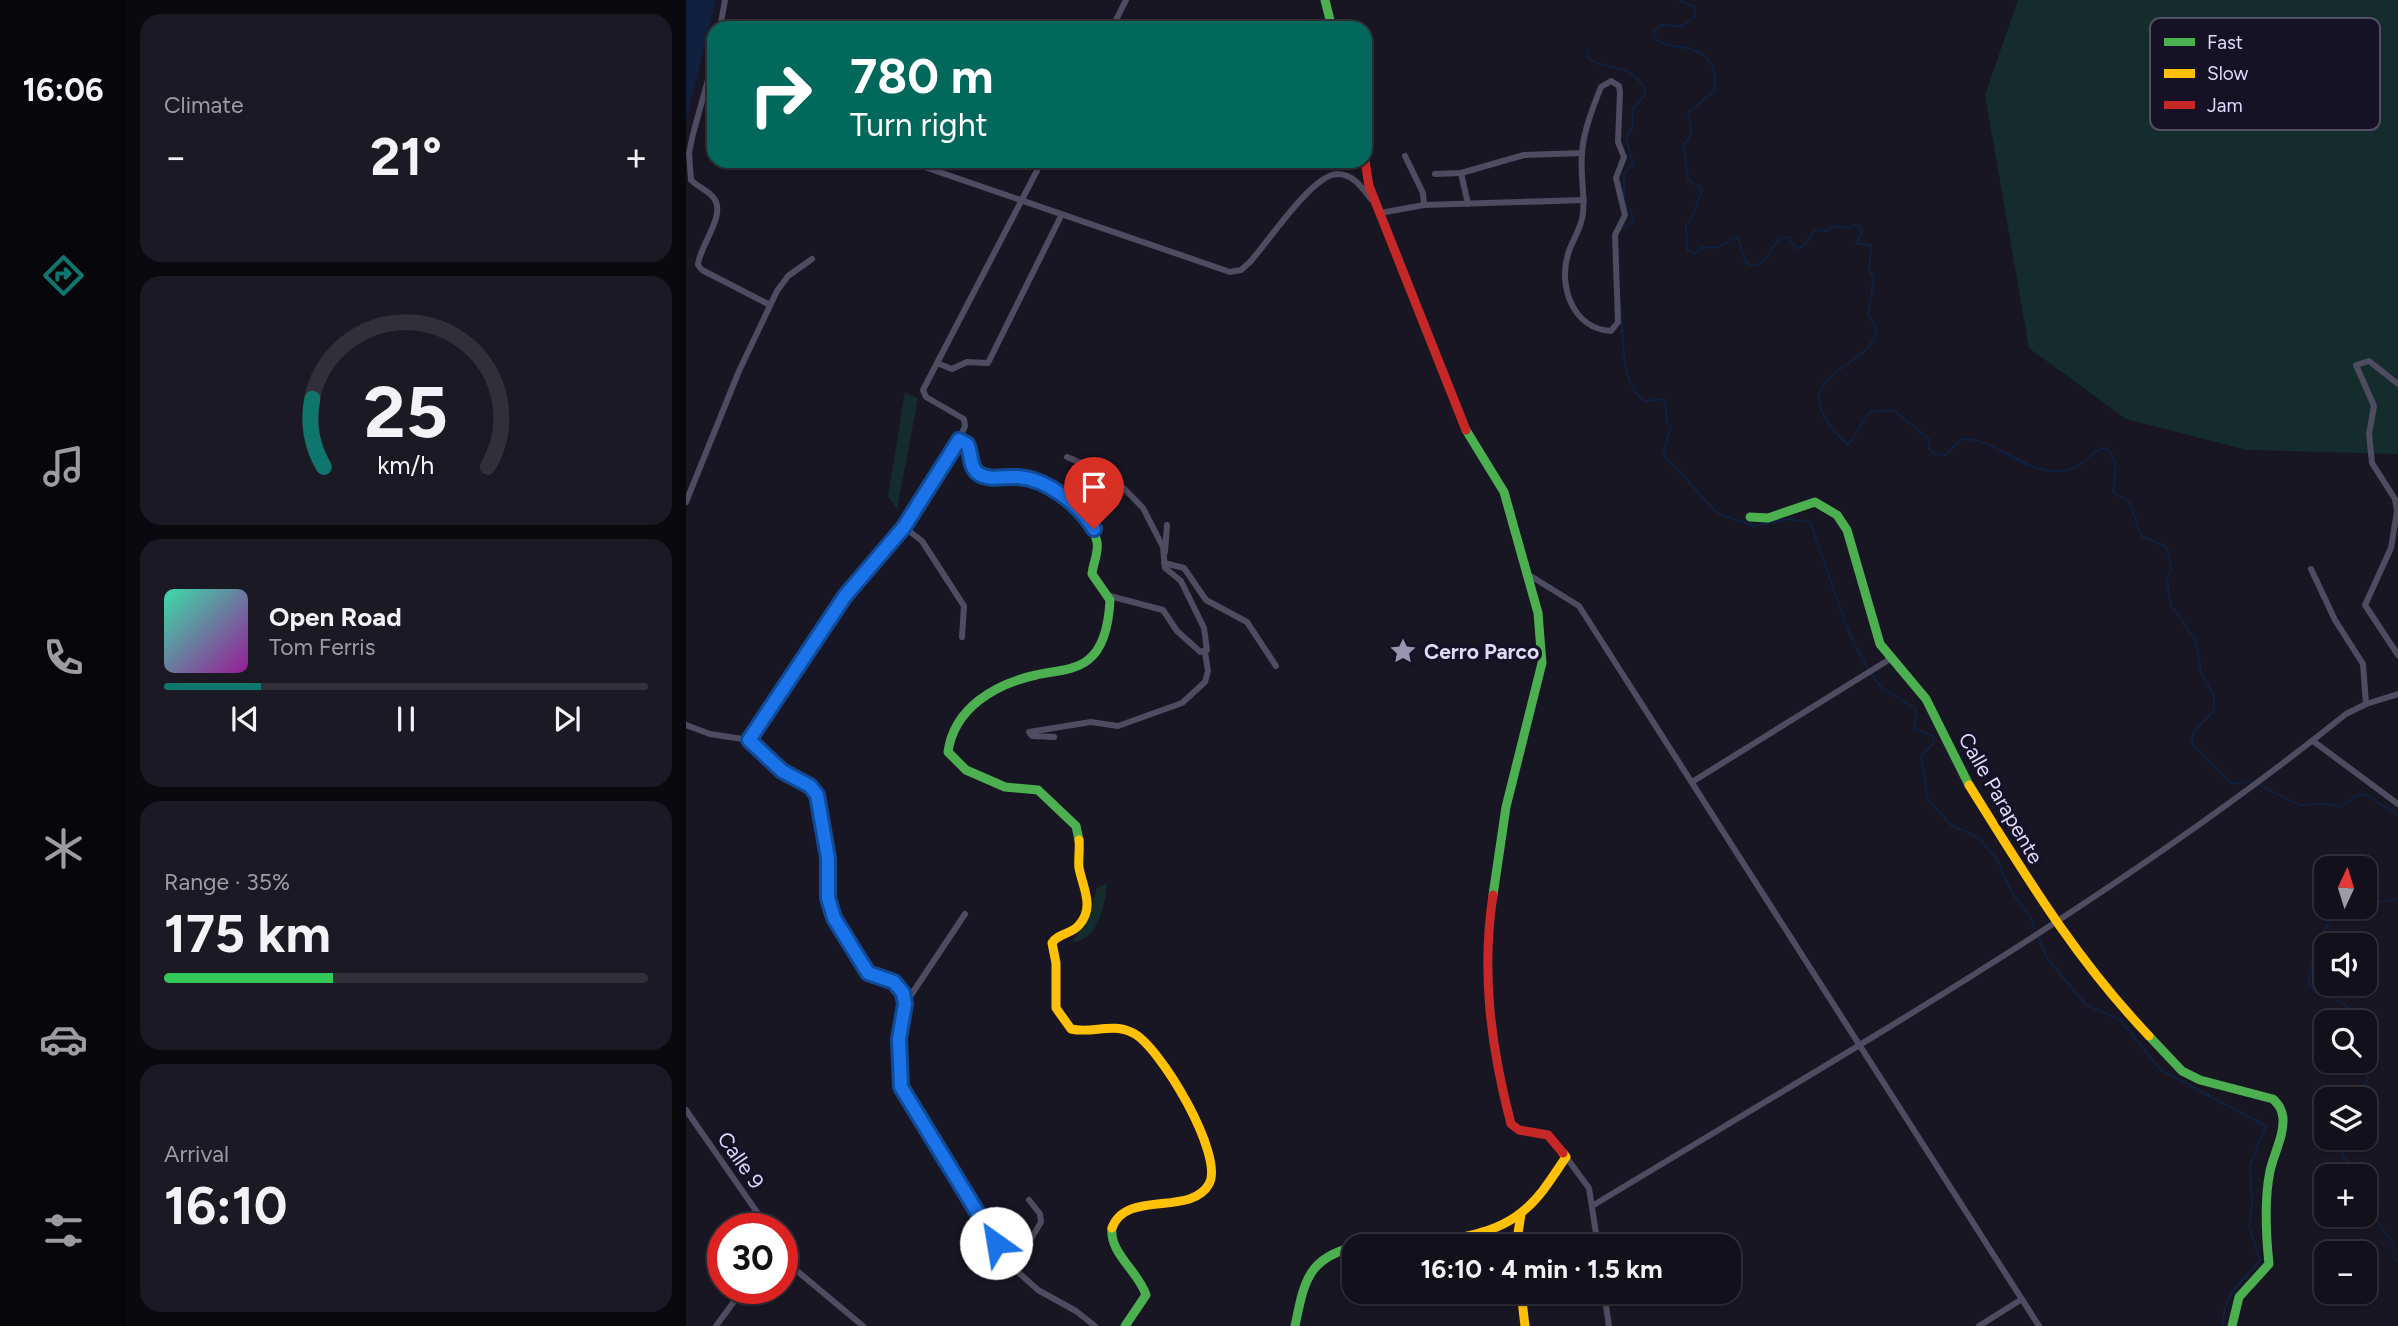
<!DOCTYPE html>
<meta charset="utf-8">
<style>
:root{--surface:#12101a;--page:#1b1923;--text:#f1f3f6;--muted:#9c9da2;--line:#313039;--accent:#0f766e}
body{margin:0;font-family:Figtree,sans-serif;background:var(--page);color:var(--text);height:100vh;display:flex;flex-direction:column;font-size:26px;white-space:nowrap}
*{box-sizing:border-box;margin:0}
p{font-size:23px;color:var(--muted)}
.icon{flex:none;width:38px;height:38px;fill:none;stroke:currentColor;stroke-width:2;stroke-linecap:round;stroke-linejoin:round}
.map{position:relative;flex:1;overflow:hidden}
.panel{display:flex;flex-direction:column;gap:14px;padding:14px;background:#0a090e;width:560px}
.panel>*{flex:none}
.guide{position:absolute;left:21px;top:21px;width:665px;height:147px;border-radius:21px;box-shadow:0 2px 5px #0004,0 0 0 2px var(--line);background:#00695c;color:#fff;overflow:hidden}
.needle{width:46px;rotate:4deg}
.buttons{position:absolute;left:1628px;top:856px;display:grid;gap:14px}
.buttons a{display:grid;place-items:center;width:63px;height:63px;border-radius:14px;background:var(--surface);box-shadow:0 2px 5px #0004,0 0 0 2px var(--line);font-size:35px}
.speed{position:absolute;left:21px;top:1213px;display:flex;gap:14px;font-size:35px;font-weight:700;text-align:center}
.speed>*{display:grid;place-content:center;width:91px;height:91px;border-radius:50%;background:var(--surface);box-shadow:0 2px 5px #0004,0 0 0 2px var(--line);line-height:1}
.speed .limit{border:10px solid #d22;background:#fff;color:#111}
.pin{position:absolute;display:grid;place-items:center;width:60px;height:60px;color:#fff;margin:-72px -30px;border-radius:50% 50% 50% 0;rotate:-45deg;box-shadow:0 0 7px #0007}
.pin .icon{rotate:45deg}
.me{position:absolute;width:77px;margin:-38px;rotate:328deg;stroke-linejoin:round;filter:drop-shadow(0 0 5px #0008)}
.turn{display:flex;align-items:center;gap:24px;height:147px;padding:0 28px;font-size:32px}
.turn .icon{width:91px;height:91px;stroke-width:2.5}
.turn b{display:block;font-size:49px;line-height:60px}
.big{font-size:52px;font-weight:700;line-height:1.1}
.panel .card{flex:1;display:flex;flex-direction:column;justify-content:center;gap:10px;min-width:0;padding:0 24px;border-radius:21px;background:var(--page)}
.panel .dial{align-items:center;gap:0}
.dial svg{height:182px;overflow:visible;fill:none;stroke:var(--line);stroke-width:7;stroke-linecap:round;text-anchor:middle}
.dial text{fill:var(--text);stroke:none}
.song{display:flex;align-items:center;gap:21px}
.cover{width:84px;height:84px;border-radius:10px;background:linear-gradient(135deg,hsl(160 70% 55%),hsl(300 70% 35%))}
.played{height:7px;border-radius:4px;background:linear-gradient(90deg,var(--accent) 20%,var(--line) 20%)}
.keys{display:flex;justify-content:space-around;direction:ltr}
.heat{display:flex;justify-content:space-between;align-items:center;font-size:38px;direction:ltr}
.charge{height:10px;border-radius:5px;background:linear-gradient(90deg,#34c759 35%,var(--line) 0)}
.trip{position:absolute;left:656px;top:1234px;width:399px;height:70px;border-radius:21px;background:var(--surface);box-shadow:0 2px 5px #0004,0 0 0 2px var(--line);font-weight:700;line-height:70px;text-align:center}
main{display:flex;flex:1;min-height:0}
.tab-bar{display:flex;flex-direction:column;width:126px;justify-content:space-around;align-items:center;background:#07060a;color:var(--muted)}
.tab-bar .icon{width:49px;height:49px}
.tab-bar .active{color:var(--accent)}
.tab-bar b{font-size:32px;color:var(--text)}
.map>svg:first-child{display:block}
.green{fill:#152c2d}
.water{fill:#10213f}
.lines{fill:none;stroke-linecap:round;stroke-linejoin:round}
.stream{stroke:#10213f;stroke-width:2}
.street{stroke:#4d4c61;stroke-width:6}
.fast{stroke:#4caf50;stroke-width:9}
.slow{stroke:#ffc107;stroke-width:9}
.jam{stroke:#c62828;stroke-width:9}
.route-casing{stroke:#114b97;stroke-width:18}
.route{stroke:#1a73e8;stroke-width:12}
.labels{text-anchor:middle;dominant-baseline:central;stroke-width:7;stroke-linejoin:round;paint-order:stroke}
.poi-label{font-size:21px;font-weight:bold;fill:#dedafc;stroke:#151226;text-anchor:start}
.street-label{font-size:21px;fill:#dedafc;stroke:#151226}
.key{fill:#151226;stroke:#514e66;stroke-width:2}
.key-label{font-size:19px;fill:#dedafc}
</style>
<main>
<nav class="tab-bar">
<b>16:06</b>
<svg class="icon active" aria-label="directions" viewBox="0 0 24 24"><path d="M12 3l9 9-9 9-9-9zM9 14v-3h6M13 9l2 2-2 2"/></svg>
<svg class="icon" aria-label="music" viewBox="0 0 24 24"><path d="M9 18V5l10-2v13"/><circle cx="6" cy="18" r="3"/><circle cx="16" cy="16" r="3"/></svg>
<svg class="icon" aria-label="phone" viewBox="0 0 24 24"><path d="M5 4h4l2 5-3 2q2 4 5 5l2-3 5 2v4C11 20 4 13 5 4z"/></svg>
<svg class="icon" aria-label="climate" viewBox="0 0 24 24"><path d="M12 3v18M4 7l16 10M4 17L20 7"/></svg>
<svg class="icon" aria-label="car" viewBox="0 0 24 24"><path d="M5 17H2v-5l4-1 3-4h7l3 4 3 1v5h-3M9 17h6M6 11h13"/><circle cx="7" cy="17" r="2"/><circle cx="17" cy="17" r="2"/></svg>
<svg class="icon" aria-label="filters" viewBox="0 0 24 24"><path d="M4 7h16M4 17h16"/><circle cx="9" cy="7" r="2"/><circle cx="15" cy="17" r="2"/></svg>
</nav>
<section class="panel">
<div class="card"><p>Climate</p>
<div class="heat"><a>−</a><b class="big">21°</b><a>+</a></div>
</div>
<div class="card dial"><svg viewBox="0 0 100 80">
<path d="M14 69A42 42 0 1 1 86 69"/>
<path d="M14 69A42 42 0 0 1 9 39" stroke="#0f766e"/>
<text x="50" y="56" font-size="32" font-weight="700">25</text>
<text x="50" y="72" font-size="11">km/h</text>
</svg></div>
<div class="card">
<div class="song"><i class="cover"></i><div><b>Open Road</b><p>Tom Ferris</p></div></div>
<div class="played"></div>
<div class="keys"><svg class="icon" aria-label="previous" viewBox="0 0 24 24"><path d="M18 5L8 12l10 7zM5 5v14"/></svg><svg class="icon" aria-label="pause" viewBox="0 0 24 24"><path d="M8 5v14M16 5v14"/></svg><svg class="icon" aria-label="next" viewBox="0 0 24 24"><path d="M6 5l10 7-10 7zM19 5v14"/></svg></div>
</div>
<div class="card"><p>Range · 35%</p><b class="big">175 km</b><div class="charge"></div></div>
<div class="card"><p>Arrival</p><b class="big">16:10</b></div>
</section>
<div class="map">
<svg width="1712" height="1326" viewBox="0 0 1712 1326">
<rect width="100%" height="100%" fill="#181622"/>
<g class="green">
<path d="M1332 0H1712V454L1561 450 1440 419 1343 348 1299 95Z"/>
<path d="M219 392 232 398 211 509 202 496Z"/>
<path d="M421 883C420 901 412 942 387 942L403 916 411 888Z"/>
</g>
<path class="water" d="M0 0H30L0 120Z"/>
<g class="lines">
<g class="stream">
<path d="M992 0 1009 7 1008 18 995 26 975 25 968 32V37C982 56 1033 33 1029 90L1002 113C1004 129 1010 130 998 144L1002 180 1016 189 1006 218 1000 225 1001 250 1008 254 1017 247 1031 248 1051 236 1060 263 1069 266C1085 260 1084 245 1096 237L1103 238 1111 249 1119 245 1129 230 1139 231 1150 226 1163 228 1168 225 1174 227 1176 231 1170 243 1185 245 1183 270 1188 278 1182 314 1191 330C1182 374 1086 373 1162 445L1184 412 1207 410 1243 439V449L1249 454 1260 455 1276 439C1308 438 1335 470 1368 471 1402 472 1401 449 1420 448 1434 462 1429 475 1427 492L1443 502 1456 537 1478 545 1482 551 1485 568 1481 581 1485 605 1510 641 1515 672 1528 697V710L1507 733 1506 743 1543 781 1549 784 1565 781"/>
<path d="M901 51 903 59C926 73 939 60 959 88L958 96 946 110 947 126 940 138 947 164 938 173V197"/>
<path d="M935 229 947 221 945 211 940 205"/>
<path d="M934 304C939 330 932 385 959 401L979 399 981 422 985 427 977 454 1032 514 1069 526 1102 519 1124 522 1164 635 1182 669"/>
<path d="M1185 674 1196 688 1230 709 1229 729 1247 736 1249 742 1235 756 1242 800 1265 825 1293 838 1312 861 1326 893 1344 916 1349 929"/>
<path d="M1574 785 1614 805 1642 804 1654 807 1674 794 1682 796 1712 815"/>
<path d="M1678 904 1712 899"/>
<path d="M1660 906C1637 917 1625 959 1623 983L1631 994 1649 998 1666 1010 1687 1015 1690 1040 1678 1057"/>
<path d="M1352 937 1362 959 1400 1005 1434 1020 1475 1070 1580 1126 1564 1166 1566 1204 1563 1226 1574 1261C1555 1283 1536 1295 1537 1326"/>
<path d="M1648 1099 1652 1096 1659 1099"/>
<path d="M1670 1099 1682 1079 1677 1060"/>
<path d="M1640 1112V1125"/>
<path d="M1648 1138 1659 1159 1687 1179 1692 1223 1707 1242 1708 1256 1712 1261"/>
</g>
<g class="street">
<path d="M34 28 39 0"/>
<path d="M426 28 440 0"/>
<path d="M28 58 7 134 3 153 5 180C12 187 21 190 27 197 42 214 13 246 12 265L16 270 84 305"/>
<path d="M925 81 933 86 934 92 932 142 938 157 930 178 939 215 929 235 932 322 925 331C887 329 872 286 882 254 886 240 896 228 897 213 899 194 894 174 896 154 897 132 907 107 915 87Z"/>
<path d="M719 156 737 193 738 205 898 200"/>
<path d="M221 161 544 272 555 270 564 262C582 242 626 175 651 174 668 174 676 188 685 199"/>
<path d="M775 173 782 204"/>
<path d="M749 174 775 173 838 155 896 153"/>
<path d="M694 213 738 205"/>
<path d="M251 363 266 369 281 362 302 363 375 216"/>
<path d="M1712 384 1683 361 1670 365 1688 406 1683 434 1686 463 1709 499 1711 511 1705 548 1679 605 1712 655"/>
<path d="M381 457 426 476 457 508 477 547 479 568 495 581 518 628 521 650 514 652 510 648 491 631 477 610 424 596"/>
<path d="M0 502 53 371 91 291 102 276 126 259"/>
<path d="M218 527 236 541 278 606 276 637"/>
<path d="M479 552 481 525"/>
<path d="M478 563 498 568 520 600 561 622 590 666"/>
<path d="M1625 569 1649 620 1677 664 1680 704"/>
<path d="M843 575 893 606 1353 1326"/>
<path d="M0 725 24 734 63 740 96 771 124 786 131 795 142 858V898L148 918 182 973 208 982 217 993 219 1004 213 1039 215 1087 323 1264 352 1290 390 1311 409 1326"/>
<path d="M368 737 346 736 343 732 405 722 432 726 496 703 519 682 522 671 519 652"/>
<path d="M63 740 159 596 218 527 273 440 279 426 278 419 240 397 237 390 356 161"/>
<path d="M1627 741 1712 804"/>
<path d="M1006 782 1204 659"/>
<path d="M219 1004 279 914"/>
<path d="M0 1110 82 1228"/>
<path d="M880 1157 903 1188 912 1246"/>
<path d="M906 1206C1162 1051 1426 902 1660 714L1680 704 1712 694"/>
<path d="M96 1253 110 1270 177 1326"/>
<path d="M327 1269 355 1222 354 1214 343 1200"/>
<path d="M918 1292 923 1326"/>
<path d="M30 1326 58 1288"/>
<path d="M1293 1326 1336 1299"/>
</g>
<g class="fast">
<path d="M639 0 646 28"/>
<path d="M780 430 818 492 852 613 856 663 820 807 807 895"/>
<path d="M273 440 281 444 288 468 293 474C307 480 321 476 336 478 366 483 405 510 411 542 413 553 407 563 406 574L424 600C423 620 419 647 402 660 388 671 367 671 350 675 309 684 268 708 262 752L280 770 319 787 352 790 390 826 393 840"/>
<path d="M1064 517 1082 518 1129 502 1151 515 1161 530 1194 644 1240 699 1283 785"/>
<path d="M1463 1036 1496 1071 1514 1080 1587 1099C1593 1105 1596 1109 1597 1118 1598 1136 1588 1153 1584 1171 1578 1200 1580 1235 1583 1264L1553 1297 1546 1326"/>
<path d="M426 1228C423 1253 453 1272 460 1295L439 1326"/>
<path d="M609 1326C618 1283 621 1258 668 1247"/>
</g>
<g class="slow">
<path d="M1283 785C1340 876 1388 957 1463 1036"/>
<path d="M393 840C394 849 392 859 393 868 397 888 409 907 393 925 386 934 372 933 366 943L370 963V1008L385 1029C407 1034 426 1022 447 1033 474 1046 539 1156 523 1184 505 1217 440 1189 426 1228"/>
<path d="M796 1232 821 1246"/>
<path d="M680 1246C729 1241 796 1245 836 1212 855 1197 867 1176 880 1157L877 1153"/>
<path d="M830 1246 835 1214"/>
<path d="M835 1292 839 1326"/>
</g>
<g class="jam">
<path d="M679 161 683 186 780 430"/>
<path d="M807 895C795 974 805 1048 825 1124L833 1130 862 1135 877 1153"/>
</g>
</g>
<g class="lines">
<g class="route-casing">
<path id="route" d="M310 1243 215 1087 213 1039 219 1004 217 993 208 982 182 973 148 918 142 898V858L131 795 124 786 96 771 63 740 159 596 218 527 273 440 281 444C286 454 283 468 293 474 305 481 319 476 332 477 362 479 393 505 408 529"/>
</g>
<use href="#route" class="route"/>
</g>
<defs>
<g id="sight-bare" transform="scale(2.1)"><path d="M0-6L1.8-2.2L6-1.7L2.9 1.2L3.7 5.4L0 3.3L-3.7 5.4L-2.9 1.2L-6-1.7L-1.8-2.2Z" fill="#9995b0" stroke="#151226" stroke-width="2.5" paint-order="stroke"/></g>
</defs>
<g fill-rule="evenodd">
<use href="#sight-bare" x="717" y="651"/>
</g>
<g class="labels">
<g class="poi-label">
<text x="738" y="651">Cerro Parco</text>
</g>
<g class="street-label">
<text transform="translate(1315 798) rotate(60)">Calle Parapente</text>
<text transform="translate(55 1160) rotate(55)">Calle 9</text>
</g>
</g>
<rect x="1464" y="18" width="230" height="112" rx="10" class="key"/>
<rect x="1478" y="38" width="31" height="8" fill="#4caf50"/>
<rect x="1478" y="69" width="31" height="9" fill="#ffc107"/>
<rect x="1478" y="101" width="31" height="8" fill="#c62828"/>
<g class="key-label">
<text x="1521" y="49">Fast</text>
<text x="1521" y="80">Slow</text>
<text x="1521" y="112">Jam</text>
</g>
</svg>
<div class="buttons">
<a><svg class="needle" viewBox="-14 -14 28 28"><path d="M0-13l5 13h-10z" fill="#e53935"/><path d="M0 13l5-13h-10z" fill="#9c9da2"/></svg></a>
<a><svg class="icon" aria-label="sound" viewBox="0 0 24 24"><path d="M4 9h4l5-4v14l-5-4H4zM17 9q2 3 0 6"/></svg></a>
<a><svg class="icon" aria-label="search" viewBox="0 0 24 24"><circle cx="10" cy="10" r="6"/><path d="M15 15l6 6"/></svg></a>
<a><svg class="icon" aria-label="layers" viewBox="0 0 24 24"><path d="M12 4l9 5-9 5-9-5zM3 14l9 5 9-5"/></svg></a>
<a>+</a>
<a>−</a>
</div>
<div class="speed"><div class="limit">30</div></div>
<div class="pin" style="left:408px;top:529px;background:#d93025"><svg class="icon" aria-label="arrive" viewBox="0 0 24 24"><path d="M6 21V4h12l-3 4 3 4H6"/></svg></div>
<svg class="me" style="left:310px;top:1243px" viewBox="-20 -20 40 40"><circle r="19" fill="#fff"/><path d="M0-13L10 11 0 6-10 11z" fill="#1a73e8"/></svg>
<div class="trip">16:10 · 4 min · 1.5 km</div>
<div class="guide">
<div class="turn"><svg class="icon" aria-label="right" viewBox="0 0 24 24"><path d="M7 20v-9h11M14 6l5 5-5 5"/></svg><div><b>780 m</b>Turn right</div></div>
</div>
</div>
</main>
